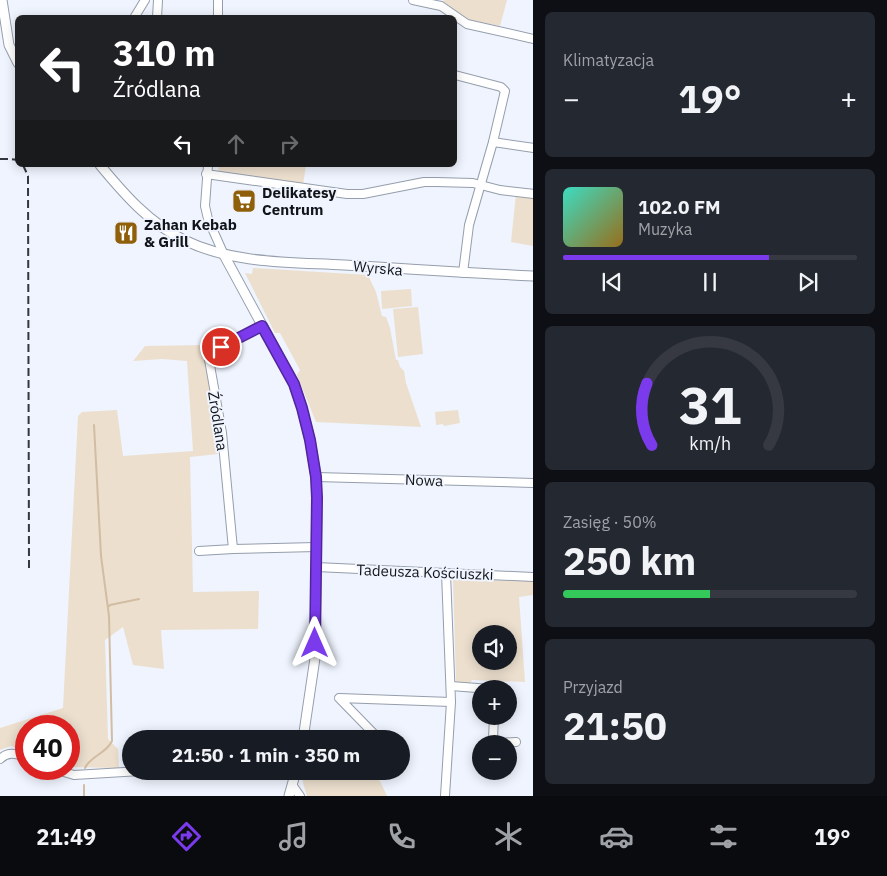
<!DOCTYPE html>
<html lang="pl">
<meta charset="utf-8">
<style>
:root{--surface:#171b24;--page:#242831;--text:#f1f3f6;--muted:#9ea1a6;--line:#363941;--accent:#7c3aed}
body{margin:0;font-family:"IBM Plex Sans",sans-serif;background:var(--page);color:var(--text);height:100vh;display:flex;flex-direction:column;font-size:19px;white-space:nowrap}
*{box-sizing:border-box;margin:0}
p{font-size:16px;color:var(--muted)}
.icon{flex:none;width:28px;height:28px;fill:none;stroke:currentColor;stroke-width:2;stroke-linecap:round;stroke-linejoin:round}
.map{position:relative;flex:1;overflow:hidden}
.sheet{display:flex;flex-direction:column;gap:12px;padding:12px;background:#0d0f14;width:354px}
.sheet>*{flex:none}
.banner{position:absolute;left:15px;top:15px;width:442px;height:152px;border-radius:8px;box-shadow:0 2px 12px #0003;background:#202124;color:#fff;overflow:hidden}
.buttons{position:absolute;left:472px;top:625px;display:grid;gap:10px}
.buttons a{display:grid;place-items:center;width:45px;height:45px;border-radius:50%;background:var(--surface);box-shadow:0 2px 12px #0003;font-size:25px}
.speed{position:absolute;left:15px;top:715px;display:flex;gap:10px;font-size:25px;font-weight:700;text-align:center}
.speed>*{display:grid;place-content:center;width:65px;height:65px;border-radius:50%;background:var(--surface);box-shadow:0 2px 12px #0003;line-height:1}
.speed .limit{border:8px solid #d22;background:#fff;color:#111}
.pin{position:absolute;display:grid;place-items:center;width:42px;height:42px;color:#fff;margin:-21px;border:2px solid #fff;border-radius:50%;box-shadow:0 1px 5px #0007}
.me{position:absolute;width:55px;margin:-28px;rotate:0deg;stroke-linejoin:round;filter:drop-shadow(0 0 4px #0008)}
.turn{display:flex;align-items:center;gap:18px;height:105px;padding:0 15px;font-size:22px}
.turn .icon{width:65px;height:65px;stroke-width:2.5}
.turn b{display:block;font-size:35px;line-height:42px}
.lanes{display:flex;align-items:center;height:48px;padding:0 15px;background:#0003;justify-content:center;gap:25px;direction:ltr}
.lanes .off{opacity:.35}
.big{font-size:38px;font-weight:700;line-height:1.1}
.sheet .card{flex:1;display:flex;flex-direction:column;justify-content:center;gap:8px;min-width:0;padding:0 18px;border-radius:8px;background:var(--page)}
.sheet .dial{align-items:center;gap:0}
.dial svg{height:130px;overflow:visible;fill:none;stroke:var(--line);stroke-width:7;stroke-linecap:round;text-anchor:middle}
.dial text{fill:var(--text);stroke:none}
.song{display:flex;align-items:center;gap:15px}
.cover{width:60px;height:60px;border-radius:8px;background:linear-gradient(135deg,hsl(170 70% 55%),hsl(40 70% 35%))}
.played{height:5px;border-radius:2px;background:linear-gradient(90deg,var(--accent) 70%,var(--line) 70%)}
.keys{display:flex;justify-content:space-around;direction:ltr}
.heat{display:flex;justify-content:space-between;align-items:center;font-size:28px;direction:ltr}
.charge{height:8px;border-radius:4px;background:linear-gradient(90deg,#34c759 50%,var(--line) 0)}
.trip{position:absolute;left:122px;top:730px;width:288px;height:50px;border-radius:25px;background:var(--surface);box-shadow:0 2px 12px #0003;font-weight:700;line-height:50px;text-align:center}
.tab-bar{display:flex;height:80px;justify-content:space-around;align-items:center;background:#090b0e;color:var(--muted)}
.tab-bar .icon{width:35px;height:35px}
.tab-bar .on{color:var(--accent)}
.tab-bar b{font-size:22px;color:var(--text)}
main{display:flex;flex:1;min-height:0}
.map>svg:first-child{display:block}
.green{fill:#ecdfce;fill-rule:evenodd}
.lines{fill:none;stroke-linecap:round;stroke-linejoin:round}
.stream{stroke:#d2bda3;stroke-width:2}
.minor-casing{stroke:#959eac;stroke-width:10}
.tertiary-casing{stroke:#959eac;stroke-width:11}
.minor{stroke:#fff;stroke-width:8}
.tertiary{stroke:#fff;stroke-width:9}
.rail{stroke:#34373d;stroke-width:2;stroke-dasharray:8 4;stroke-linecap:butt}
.route-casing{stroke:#51269a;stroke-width:12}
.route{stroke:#7c3aed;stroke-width:9}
.labels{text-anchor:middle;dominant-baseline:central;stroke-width:4;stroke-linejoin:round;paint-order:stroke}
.poi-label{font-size:15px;font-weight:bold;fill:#111419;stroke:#eff4fe;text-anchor:start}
.street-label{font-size:15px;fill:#111419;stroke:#eff4fe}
</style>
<main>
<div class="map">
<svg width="534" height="796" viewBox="0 0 534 796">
<rect width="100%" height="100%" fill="#eff4fe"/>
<g class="green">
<path d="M444 0H507L500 26 452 17 443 2Z"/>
<path d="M219 165H306L303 185H283L218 172Z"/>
<path d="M516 194 533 196V246L511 242Z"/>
<path d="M253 268 368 275 376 292 382 316 386 317 390 328 396 360H398L400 367 404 371 406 383 421 427 316 422 297 375 300 370 280 333H275L245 273 252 274Z"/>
<path d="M411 289 412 306 382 309 381 291Z"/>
<path d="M418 307 423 354 398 357 393 309Z"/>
<path d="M205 345 218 454 190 457 193 592 259 591 258 629 161 630 164 669 133 665 123 627 105 640 108 739 118 749 119 768 69 767V726H26V751L11 746 0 750V728L63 708 78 416 82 412 117 410 123 456 193 451 187 361 162 359 133 361 145 346Z"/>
<path d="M458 410 460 423 444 426 443 424 436 425 435 412Z"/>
<path d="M453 579 533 581V595L519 597 525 682 472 680 469 685 456 683ZM481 634H509V661H481Z"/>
<path d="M303 771 330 780 338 771H364L380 781 387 796H307L303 783Z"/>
</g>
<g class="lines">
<g class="stream">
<path d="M108 607 110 605 139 599"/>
<path d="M85 768C90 756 106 754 112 741L109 616 101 556 94 425"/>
<path d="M84 785V796"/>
</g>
<g class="minor-casing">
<g id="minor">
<path d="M413 0 441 6 467 24 534 39"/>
<path d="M134 18 145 0"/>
<path d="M157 18 158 0"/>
<path d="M218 18V0"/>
<path d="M455 75 501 87 505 91 493 142 469 225 463 273"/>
<path d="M493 142 534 148"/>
<path d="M208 165 205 206 208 219 224 255"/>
<path d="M206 174 347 194H363L424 182H436L473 183 500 190 534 194"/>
<path d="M262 326 208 354 222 433 233 549 316 547"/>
<path d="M316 477 534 483"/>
<path d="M199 551 233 549"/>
<path d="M316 567 534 577"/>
<path d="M451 686 490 689"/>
<path d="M494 716 493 739 497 743 516 742"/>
<path d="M379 739 339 698 451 702"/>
<path d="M0 759C9 751 16 754 26 757"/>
<path d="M54 769 74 775 141 771"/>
<path d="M293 786 300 796"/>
<path d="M445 796 451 702 446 573"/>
</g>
</g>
<g class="tertiary-casing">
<g id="tertiary">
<path d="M2 0 9 45 18 63"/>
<path d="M100 165C124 194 149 223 184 240 233 264 290 262 344 265 407 269 470 273 534 276"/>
<path d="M224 255 294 384 302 408 310 440 316 477 317 498 315 658 303 739"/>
<path d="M289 796 296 771"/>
</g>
</g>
<use href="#minor" class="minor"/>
<use href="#tertiary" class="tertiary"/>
<g class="rail">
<path d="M0 159H11L18 160"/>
<path d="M23 165 28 176 29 568"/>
</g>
</g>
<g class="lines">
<g class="route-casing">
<path id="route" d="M221 347 262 326 294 384 302 408 310 440 316 477 317 498 315 643"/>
</g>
<use href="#route" class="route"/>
</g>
<defs>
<g id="supermarket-square" transform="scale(1.25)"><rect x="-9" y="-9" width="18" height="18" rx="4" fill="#8f5f0a" stroke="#eff4fe"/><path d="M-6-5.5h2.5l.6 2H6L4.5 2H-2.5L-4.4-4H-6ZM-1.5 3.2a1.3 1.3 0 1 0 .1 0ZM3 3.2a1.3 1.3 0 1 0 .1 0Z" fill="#fff"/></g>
<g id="restaurant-square" transform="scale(1.25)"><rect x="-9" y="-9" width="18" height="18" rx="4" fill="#8f5f0a" stroke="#eff4fe"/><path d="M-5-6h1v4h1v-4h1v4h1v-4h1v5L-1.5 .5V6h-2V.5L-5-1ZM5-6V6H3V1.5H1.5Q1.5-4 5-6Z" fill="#fff"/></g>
</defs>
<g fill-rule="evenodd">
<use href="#supermarket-square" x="244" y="201"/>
<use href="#restaurant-square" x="126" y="233"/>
</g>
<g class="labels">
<g class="poi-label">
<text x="262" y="192">Delikatesy<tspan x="262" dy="17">Centrum</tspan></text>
<text x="144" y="224">Zahan Kebab<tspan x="144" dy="17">&amp; Grill</tspan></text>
</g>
<g class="street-label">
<text transform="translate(378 268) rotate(5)">Wyrska</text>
<text transform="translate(218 421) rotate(81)">Źródlana</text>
<text transform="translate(424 480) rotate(2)">Nowa</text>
<text transform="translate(425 572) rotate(2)">Tadeusza Kościuszki</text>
</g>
</g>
</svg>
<div class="buttons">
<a><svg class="icon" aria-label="sound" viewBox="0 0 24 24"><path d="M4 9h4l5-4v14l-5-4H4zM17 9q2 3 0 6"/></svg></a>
<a>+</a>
<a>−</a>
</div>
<div class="speed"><div class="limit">40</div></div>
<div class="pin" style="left:221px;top:347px;background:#d93025"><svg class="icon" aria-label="arrive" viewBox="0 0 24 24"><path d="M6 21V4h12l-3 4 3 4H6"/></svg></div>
<svg class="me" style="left:315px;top:643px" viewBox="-20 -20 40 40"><path d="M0-17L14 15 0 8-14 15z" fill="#7c3aed" stroke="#fff" stroke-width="4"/></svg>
<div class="trip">21:50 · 1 min · 350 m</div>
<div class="banner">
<div class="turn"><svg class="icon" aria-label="left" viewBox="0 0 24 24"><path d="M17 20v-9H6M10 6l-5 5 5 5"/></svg><div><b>310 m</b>Źródlana</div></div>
<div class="lanes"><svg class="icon" aria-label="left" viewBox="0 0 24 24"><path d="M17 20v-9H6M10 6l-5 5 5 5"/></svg><svg class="icon off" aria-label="ahead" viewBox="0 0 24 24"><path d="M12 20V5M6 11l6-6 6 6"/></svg><svg class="icon off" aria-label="right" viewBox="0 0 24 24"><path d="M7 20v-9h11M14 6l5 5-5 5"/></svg></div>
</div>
</div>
<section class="sheet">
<div class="card"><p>Klimatyzacja</p>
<div class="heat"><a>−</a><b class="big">19°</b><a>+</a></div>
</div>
<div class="card">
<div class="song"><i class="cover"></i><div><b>102.0 FM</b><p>Muzyka</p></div></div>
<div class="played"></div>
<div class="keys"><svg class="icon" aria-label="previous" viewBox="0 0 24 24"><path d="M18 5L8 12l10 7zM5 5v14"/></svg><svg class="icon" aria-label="pause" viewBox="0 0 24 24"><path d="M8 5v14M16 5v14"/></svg><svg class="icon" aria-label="next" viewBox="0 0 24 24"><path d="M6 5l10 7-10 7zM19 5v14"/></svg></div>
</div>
<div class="card dial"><svg viewBox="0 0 100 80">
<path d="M14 69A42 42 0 1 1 86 69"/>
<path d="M14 69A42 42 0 0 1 11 31" stroke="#7c3aed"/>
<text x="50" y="56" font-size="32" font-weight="700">31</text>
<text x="50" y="72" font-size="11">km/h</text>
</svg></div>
<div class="card"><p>Zasięg · 50%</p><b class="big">250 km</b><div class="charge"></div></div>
<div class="card"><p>Przyjazd</p><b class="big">21:50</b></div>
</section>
</main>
<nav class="tab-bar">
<b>21:49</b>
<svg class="icon on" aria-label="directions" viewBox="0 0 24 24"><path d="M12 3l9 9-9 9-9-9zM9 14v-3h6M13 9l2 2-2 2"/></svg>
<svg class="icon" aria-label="music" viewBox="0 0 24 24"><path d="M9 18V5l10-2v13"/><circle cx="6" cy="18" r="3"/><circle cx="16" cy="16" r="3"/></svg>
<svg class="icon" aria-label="phone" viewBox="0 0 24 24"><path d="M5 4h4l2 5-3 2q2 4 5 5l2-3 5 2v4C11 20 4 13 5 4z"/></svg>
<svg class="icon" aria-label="climate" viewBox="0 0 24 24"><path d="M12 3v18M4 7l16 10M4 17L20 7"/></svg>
<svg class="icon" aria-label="car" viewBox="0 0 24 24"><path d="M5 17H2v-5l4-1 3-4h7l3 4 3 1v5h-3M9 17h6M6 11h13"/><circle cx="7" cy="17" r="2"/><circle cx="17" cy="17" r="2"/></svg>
<svg class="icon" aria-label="filters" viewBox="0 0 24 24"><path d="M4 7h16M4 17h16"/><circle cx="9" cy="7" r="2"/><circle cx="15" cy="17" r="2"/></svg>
<b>19°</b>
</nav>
